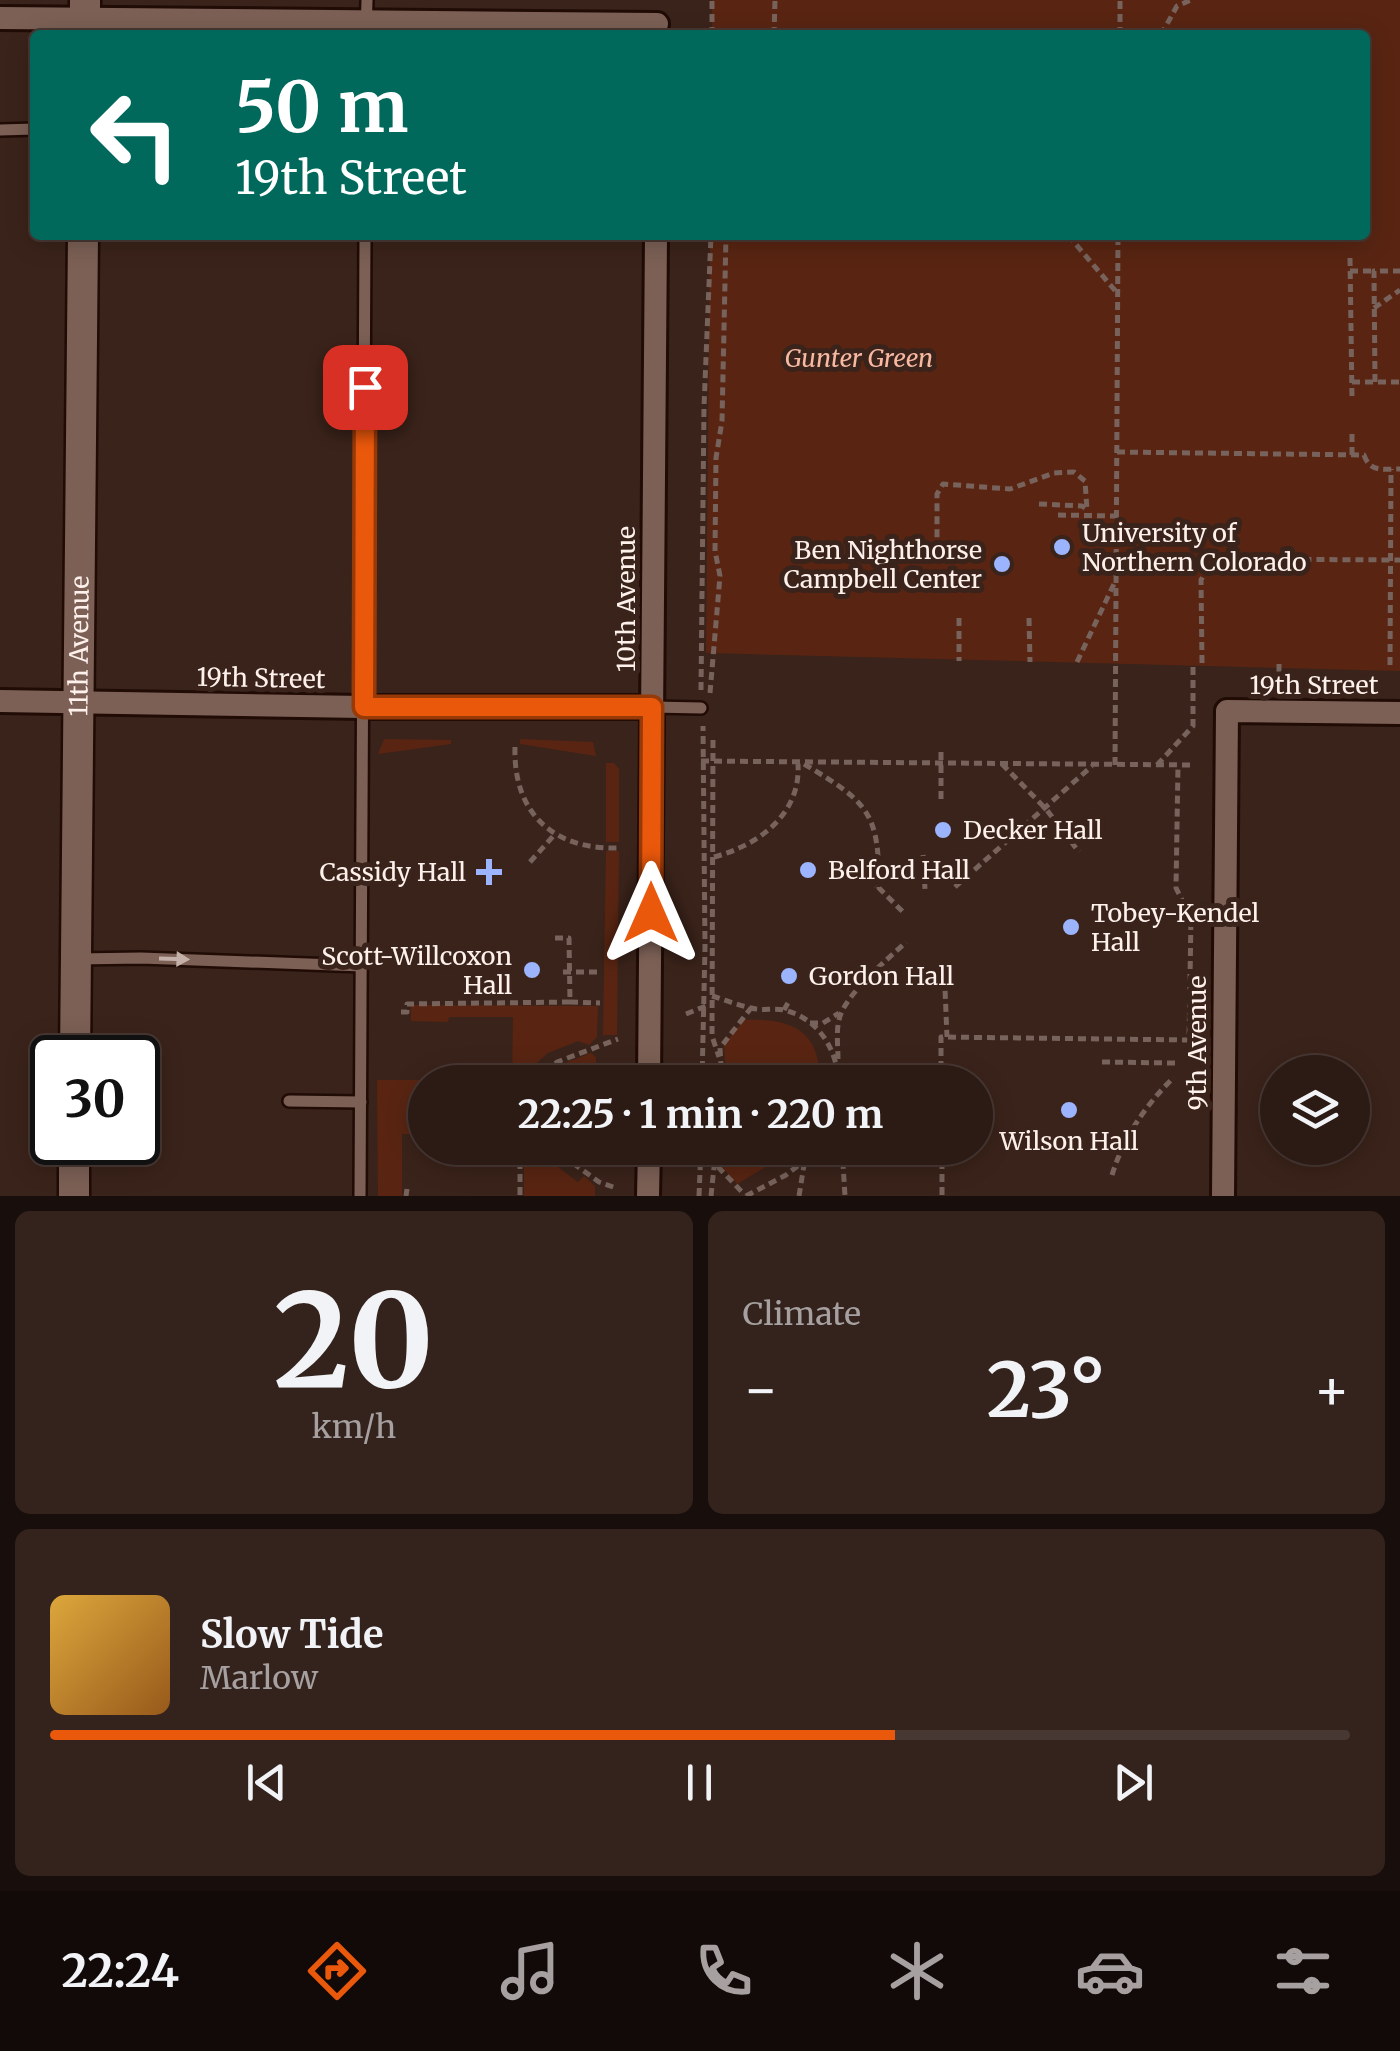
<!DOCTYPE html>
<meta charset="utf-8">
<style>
:root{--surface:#2c1a14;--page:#34231d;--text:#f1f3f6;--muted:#a6a1a0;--line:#483834;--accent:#ea580c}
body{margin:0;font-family:Merriweather,serif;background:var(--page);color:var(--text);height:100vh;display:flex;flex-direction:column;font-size:38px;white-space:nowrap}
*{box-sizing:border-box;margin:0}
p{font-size:32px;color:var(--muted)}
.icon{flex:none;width:55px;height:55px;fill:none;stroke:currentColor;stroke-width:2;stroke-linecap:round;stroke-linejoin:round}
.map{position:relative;height:1196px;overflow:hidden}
.details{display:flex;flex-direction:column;gap:15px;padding:15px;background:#180e0b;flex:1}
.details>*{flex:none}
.top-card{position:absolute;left:30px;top:30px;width:1340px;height:210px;border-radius:10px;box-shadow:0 5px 25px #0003,0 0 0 2px var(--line);background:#00695c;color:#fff;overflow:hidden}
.tools{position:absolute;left:1260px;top:1055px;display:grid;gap:20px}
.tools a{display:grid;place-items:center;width:110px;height:110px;border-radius:50%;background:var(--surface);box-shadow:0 5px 25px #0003,0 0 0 2px var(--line);font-size:50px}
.speed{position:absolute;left:30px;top:1035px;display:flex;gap:20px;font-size:50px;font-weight:700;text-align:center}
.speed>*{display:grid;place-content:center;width:130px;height:130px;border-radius:50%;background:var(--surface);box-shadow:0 5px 25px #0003,0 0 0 2px var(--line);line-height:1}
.speed .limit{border:5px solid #111;border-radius:15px;background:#fff;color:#111}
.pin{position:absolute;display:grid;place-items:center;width:85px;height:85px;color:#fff;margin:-42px;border-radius:20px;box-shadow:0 5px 15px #0006}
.me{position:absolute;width:110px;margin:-55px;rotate:0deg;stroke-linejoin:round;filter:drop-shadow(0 0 8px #0008)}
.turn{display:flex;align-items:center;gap:35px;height:210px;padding:0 40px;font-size:45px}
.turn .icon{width:130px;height:130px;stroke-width:2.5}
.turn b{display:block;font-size:70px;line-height:85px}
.big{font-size:75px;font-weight:700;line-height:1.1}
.details .tile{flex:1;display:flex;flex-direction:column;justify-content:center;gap:15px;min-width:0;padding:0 35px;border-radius:15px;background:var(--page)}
.details .dial{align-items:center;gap:0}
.dial b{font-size:130px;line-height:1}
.song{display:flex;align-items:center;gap:30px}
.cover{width:120px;height:120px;border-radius:15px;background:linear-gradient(135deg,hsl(40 70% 55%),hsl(30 70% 35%))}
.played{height:10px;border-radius:5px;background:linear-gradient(90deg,var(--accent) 65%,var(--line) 65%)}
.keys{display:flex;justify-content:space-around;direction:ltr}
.heat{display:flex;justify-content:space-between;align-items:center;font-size:55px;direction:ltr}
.details .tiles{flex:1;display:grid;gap:15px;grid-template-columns:1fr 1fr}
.tile:last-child{grid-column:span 2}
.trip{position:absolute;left:408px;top:1065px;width:585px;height:100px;border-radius:50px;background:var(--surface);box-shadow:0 5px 25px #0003,0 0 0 2px var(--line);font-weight:700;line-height:100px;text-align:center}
.dock{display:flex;height:160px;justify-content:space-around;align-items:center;background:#120a08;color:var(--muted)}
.dock .icon{width:70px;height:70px}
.dock .selected{color:var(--accent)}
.dock b{font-size:45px;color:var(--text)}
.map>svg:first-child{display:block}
.green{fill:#592512}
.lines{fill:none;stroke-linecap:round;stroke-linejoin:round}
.lane-casing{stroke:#200b05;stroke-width:16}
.street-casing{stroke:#200b05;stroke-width:28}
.secondary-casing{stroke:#200b05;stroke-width:35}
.path{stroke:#77635c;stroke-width:5;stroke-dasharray:8 5;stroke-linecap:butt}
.lane{stroke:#7c6056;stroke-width:11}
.street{stroke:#7c6056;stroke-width:22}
.secondary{stroke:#7c6056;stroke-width:30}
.oneway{fill:#c4b0a8}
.route-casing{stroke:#983908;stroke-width:25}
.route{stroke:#ea580c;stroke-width:18}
.poi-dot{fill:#9bb4fd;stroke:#3a231a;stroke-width:4}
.labels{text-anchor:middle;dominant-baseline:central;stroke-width:10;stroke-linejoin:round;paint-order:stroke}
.park-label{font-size:25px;font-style:italic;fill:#f8b9a3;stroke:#3a231a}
.poi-label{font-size:25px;fill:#fef1ec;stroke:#3a231a;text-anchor:start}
.street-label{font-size:25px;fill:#fef1ec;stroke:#3a231a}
</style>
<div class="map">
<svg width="1400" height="1196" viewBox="0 0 1400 1196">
<rect width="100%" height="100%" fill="#3a231a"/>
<g class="green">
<path d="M712 0H1400V671L706 653 710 235H1365V35H712Z"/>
<path d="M384 739 451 740V744L378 754Z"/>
<path d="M520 739 593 742 596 756 520 744Z"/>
<path d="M606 763H614L619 769V842H606Z"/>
<path d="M606 851H619L617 1035H603Z"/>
<path d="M411 1005 598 1006 597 1037 589 1045 578 1041 548 1053 529 1070 535 1076 531 1082H512L513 1017H449L448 1022 411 1021Z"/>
<path d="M744 1020C792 1018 820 1030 820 1082H726L724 1045Z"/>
<path d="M591 1053 596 1057V1082H541L562 1064Z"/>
<path d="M377 1080H443V1082H425V1134H402V1196H378Z"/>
<path d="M524 1148H532L578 1182 584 1176 595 1186V1196H524Z"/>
<path d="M723 1148H798L737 1184 721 1166Z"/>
</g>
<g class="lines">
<g class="lane-casing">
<g id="lane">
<path d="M366 35 367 0"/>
<path d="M0 130 35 129"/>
<path d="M652 707 701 708"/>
<path d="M77 959 141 958 362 966"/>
<path d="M289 1101 361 1102"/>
<path d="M360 1196 365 235"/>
</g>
</g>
<g class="street-casing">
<g id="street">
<path d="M0 18 657 24"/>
<path d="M0 701 363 707H652"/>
<path d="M649 1082 656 235"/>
<path d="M648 1196 649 1148"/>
<path d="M1223 1196 1227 711 1400 713"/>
</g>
</g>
<g class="secondary-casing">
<g id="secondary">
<path d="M85 35V0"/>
<path id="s1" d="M75 1058 83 235"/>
<path d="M74 1196V1142"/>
</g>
</g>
<g class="path">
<path d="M712 35V0"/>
<path d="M774 35 775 0"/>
<path d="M1120 35V0"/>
<path d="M1161 35 1177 6 1191 0"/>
<path d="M1068 235 1118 294"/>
<path d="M1350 258 1352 399"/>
<path d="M1350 271H1374"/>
<path d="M1374 308 1400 290"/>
<path d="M1352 382H1400"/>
<path d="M1375 382 1374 271H1400"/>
<path d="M1352 434V455"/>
<path d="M1117 452 1364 455C1370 473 1384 469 1400 469"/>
<path d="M1039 504 1082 506 1085 508"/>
<path d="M1058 515 1115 516"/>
<path d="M945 555 938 556 937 551V494L943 484 1010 489 1054 473 1074 472 1085 481 1087 510"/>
<path d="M959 618V661"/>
<path d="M1029 618 1030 662"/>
<path d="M1077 662 1114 584"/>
<path d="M1202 663 1201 580 1207 569 1222 559 1400 560"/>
<path d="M1279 664V682"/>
<path d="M1390 665 1391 469"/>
<path d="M701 690 704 407 711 235"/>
<path d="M710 693 720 576 715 551 716 458 722 421 726 235"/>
<path d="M713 740 712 1036 719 1057"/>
<path d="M515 747C513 814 554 850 619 848"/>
<path d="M701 761 1195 765"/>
<path d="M804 764C869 803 879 812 879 888L904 913"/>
<path d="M1002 764 1046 809 1079 852"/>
<path d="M1115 765 1118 235"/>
<path d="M1157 765 1193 726V663"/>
<path d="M941 799V749"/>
<path d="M991 825H1028"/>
<path d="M923 855 925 889"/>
<path d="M714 857C759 845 801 814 798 764"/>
<path d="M530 862 556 833"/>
<path d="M858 867 876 886"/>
<path d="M955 887 1092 766"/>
<path d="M944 965 947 1037"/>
<path d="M563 972H601"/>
<path d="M712 996C725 1000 738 1005 751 1008 762 1011 773 1008 784 1010 818 1018 838 1050 838 1082"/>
<path d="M570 1002 600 1003"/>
<path d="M784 1010 789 1001"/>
<path d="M401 1012H407V1004L570 1002 569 938H550"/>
<path d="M686 1014 706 1006"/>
<path d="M810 1023H823L839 1013"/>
<path d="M838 1059C838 1046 836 1032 839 1020 844 995 887 960 906 942"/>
<path d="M1102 1062 1175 1063"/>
<path d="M537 1082 557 1062 618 1039"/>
<path d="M702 1082 705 947 703 726"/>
<path d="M722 1082 720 1048 751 1008"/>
<path d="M941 1082V1037L1189 1040 1191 918 1176 888 1178 765"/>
<path d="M520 1148V1196"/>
<path d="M552 1148 599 1182 616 1188"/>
<path d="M842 1148 845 1196"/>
<path d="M942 1148V1196"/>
<path d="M714 1154 719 1168 745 1195"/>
<path d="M1112 1175C1124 1136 1146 1105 1174 1077"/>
<path d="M406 1196 407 1189"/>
<path d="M699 1196 701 1148"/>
<path d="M711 1196 716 1148"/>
<path d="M746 1196 786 1175 821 1148"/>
<path d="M799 1196 804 1165"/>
</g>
<use href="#lane" class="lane"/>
<use href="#street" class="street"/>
<use href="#secondary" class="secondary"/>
</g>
<defs><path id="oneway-solid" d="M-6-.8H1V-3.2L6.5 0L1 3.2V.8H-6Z" transform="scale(2.5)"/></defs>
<use class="oneway" href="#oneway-solid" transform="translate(174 959) rotate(2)"/>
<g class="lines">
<g class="route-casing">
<path id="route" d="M365 387 364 707H652L651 913"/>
</g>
<use href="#route" class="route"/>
</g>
<g class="poi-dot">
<circle cx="1062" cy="547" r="10"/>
<circle cx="1002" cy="564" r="10"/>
<circle cx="943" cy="830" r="10"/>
<circle cx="808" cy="870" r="10"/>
<path d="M484 857h10v10h10v10h-10v10h-10v-10h-10v-10h10z"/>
<circle cx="1071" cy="927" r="10"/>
<circle cx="532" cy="970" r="10"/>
<circle cx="789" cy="976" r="10"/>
<circle cx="1069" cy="1110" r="10"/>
</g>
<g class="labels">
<g class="park-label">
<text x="859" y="358">Gunter Green</text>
</g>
<g class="poi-label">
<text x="1082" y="533">University of<tspan x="1082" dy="29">Northern Colorado</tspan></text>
<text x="982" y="550" text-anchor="end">Ben Nighthorse<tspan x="982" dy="29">Campbell Center</tspan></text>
<text x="963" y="830">Decker Hall</text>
<text x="828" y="870">Belford Hall</text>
<text x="466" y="872" text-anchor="end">Cassidy Hall</text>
<text x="1091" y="913">Tobey-Kendel<tspan x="1091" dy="29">Hall</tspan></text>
<text x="512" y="956" text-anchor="end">Scott-Willcoxon<tspan x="512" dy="29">Hall</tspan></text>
<text x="809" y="976">Gordon Hall</text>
<text x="1069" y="1141" text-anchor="middle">Wilson Hall</text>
</g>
<g class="street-label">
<text transform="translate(626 599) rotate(-90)">10th Avenue</text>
<text stroke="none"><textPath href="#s1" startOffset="412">11th Avenue</textPath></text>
<text transform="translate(261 678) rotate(1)">19th Street</text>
<text x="1314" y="685">19th Street</text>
<text transform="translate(1197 1043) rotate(-90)">9th Avenue</text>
</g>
</g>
</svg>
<div class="tools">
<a><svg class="icon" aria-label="layers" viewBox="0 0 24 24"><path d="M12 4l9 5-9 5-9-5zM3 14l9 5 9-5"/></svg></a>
</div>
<div class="speed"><div class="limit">30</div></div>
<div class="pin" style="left:365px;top:387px;background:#d93025"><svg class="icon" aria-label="arrive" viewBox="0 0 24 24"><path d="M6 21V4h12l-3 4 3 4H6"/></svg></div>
<svg class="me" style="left:651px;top:913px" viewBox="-20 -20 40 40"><path d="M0-17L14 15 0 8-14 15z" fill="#ea580c" stroke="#fff" stroke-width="4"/></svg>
<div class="trip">22:25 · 1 min · 220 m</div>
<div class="top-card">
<div class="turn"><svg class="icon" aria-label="left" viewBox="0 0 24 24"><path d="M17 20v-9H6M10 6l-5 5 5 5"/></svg><div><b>50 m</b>19th Street</div></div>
</div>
</div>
<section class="details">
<div class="tiles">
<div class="tile dial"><b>20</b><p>km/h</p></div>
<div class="tile"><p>Climate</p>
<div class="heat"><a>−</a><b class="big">23°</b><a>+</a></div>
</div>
<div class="tile">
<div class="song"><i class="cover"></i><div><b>Slow Tide</b><p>Marlow</p></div></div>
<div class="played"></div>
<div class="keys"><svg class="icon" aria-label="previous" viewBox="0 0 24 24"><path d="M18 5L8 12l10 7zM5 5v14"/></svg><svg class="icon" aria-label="pause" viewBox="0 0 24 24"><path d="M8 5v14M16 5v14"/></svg><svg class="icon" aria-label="next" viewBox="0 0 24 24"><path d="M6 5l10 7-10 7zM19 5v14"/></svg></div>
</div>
</div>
</section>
<nav class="dock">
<b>22:24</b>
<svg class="icon selected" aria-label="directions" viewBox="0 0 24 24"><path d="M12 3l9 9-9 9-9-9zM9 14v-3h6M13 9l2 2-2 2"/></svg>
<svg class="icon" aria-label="music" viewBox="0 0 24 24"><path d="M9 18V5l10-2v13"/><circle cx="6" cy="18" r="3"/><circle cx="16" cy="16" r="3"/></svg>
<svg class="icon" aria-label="phone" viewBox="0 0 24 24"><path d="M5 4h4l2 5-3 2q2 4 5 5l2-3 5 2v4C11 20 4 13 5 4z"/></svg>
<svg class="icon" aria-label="climate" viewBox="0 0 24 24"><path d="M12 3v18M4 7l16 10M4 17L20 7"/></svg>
<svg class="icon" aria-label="car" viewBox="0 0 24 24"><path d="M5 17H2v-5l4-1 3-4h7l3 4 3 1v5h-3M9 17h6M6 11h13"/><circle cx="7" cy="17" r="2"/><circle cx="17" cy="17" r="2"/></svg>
<svg class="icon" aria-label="filters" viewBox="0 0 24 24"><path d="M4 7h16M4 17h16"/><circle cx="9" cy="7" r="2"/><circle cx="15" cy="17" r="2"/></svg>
</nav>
